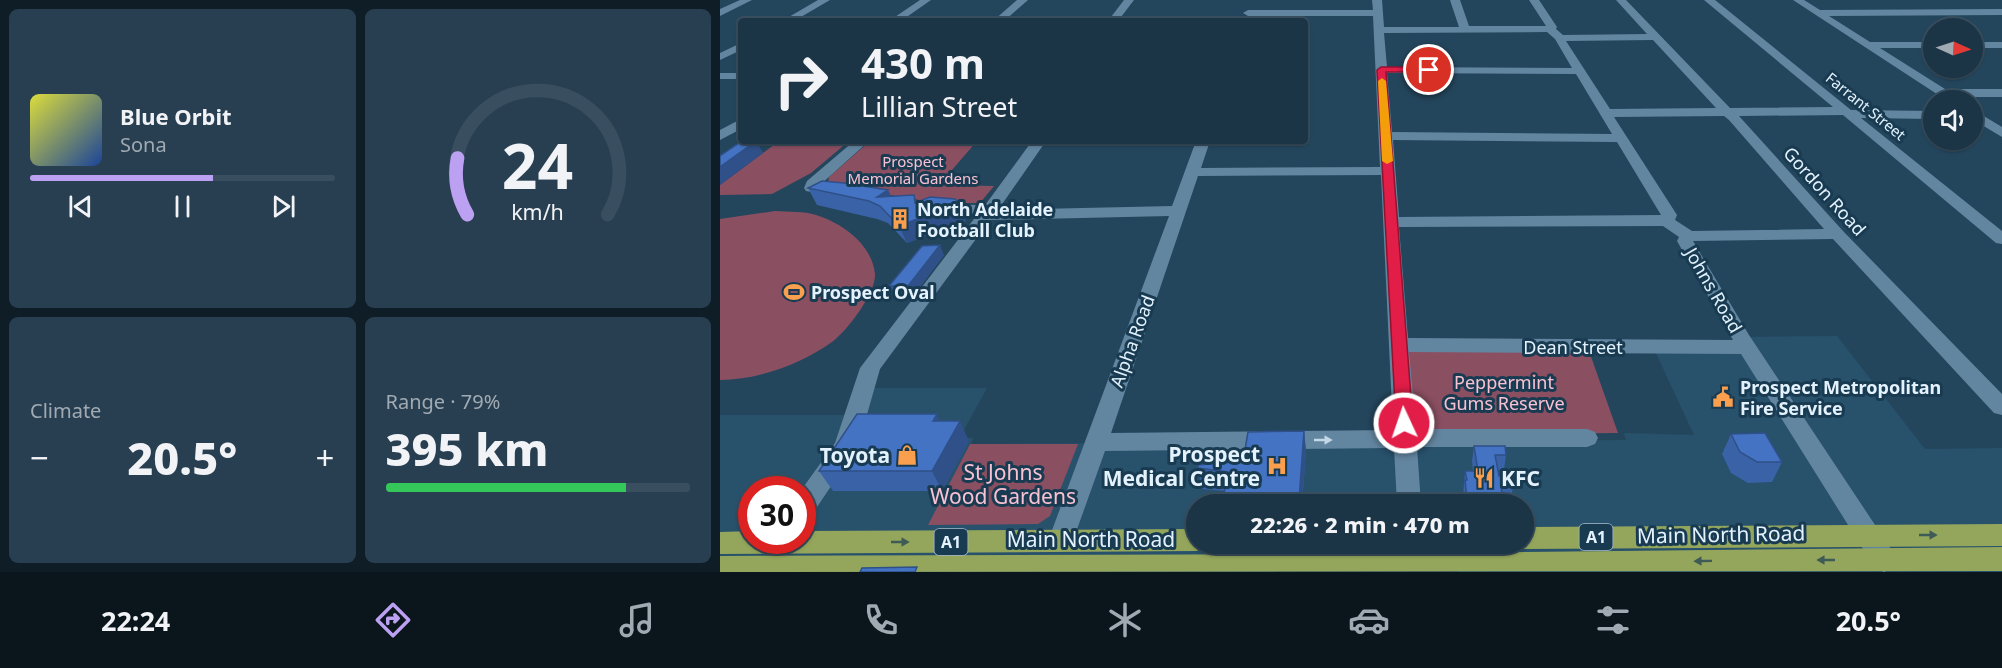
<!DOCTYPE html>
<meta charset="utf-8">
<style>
:root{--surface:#1b3446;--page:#283f51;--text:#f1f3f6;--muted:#a0aab3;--line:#394f5f;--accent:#bca0f2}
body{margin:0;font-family:"Noto Sans",sans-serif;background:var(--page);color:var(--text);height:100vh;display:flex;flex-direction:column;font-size:22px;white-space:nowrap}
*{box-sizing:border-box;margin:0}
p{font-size:20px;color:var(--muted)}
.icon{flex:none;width:33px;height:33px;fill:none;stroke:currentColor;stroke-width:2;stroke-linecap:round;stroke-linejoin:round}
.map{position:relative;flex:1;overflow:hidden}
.details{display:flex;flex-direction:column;gap:9px;padding:9px;background:#0f1d26;width:720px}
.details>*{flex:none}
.guide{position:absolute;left:18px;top:18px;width:570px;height:126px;border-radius:6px;box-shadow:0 2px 4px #0004,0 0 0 2px var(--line);background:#1b3446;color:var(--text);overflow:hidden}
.needle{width:39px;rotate:93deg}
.fabs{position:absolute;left:1203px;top:18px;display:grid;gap:12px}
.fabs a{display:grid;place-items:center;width:60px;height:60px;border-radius:50%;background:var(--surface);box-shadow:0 2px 4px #0004,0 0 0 2px var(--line);font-size:30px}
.speed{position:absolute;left:18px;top:476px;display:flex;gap:12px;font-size:30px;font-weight:700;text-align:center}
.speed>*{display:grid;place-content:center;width:78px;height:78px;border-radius:50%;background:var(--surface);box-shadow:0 2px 4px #0004,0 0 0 2px var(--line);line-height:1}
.speed .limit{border:9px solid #d22;background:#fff;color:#111}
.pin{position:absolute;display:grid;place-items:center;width:51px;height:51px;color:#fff;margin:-26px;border:3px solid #fff;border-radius:50%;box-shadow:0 2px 6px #0007}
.me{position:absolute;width:66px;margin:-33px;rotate:357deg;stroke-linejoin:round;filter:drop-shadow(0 0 4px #0008)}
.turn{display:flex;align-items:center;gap:21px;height:126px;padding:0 24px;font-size:27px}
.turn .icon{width:78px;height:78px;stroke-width:2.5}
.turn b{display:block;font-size:42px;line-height:51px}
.big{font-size:45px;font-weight:800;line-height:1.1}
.details .card{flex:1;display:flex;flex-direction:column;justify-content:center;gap:9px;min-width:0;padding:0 21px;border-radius:9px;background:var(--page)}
.details .dial{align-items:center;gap:0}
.dial svg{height:156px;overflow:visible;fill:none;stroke:var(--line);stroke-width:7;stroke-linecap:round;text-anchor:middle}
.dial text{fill:var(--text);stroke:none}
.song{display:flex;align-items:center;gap:18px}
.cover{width:72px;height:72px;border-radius:9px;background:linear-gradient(135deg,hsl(60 70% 55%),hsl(220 70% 35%))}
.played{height:6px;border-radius:3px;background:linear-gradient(90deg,var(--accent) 60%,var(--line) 60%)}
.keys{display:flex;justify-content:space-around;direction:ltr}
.heat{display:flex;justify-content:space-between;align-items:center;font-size:33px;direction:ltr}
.charge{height:9px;border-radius:4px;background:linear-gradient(90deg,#34c759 79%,var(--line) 0)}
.details .tiles{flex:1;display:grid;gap:9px;grid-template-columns:repeat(2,1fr)}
.trip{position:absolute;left:466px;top:494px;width:348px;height:60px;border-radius:30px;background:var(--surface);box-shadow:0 2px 4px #0004,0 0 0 2px var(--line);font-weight:800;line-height:60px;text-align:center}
.tab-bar{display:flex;height:96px;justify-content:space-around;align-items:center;background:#0b151c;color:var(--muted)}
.tab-bar .icon{width:42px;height:42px}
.tab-bar .selected{color:var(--accent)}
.tab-bar b{font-size:27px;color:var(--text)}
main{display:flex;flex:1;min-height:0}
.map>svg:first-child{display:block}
.built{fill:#28516c;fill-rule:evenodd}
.green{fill:#8b4f62}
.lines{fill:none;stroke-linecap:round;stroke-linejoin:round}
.minor{fill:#6386a0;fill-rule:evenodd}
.highway{fill:#94a65b;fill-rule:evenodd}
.wall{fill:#3a63a7}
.shaded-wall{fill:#2f5088}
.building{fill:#4373c2;stroke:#2f5088;stroke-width:1.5}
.oneway{fill:#c3d7e6}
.oneway2{fill:#3e5b55}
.route{fill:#e11d48;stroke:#92132f;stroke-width:1.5}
.slow{fill:#f59e0b}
.labels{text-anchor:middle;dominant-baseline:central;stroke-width:6;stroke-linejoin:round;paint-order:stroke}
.far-street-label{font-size:15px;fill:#e3f2fd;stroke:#193b52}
.far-park-label{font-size:15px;fill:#f9c2d2;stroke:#193b52}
.shield{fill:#193b52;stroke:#a6bbca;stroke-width:1.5}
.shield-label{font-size:16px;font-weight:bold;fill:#e3f2fd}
.street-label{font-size:18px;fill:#e3f2fd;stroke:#193b52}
.poi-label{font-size:18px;font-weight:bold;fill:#e3f2fd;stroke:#193b52;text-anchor:start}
.park-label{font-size:18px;fill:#f9c2d2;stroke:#193b52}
.near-poi-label{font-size:21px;font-weight:bold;fill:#e3f2fd;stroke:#193b52;text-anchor:end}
.near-park-label{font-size:21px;fill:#f9c2d2;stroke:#193b52}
.near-street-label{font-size:21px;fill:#e3f2fd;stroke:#193b52}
</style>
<main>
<section class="details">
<div class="tiles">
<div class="card">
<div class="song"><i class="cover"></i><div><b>Blue Orbit</b><p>Sona</p></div></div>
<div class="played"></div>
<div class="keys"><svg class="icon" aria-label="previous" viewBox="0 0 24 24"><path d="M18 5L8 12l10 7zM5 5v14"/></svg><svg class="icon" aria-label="pause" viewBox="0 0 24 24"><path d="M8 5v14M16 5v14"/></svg><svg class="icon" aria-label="next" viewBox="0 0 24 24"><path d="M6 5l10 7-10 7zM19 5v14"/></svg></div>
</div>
<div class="card dial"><svg viewBox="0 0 100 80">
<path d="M14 69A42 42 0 1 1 86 69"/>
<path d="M14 69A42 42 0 0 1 9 40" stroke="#bca0f2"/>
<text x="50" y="56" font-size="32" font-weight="700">24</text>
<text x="50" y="72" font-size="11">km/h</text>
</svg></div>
<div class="card"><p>Climate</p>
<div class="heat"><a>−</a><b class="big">20.5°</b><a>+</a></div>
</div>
<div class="card"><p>Range · 79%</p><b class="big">395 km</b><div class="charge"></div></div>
</div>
</section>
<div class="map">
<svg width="1282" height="572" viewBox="0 0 1282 572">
<rect width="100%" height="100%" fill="#24465d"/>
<path class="built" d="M1117 336 1205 449 1282 448V572H738L735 551 557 552 555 572H0V415H136L144 388H267L240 437 253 438 251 444 906 440 904 433 974 435 933 347H1027L1021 337ZM32 489H82V540H32ZM477 504H804V543H477Z"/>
<g class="green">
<path d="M59 141H129L91 173 52 194 0 195V185Z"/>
<path d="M150 141H257L219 185 274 186 260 203H217L112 185 108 182 109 177Z"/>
<path d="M55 211C68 212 84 211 96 215 122 223 152 244 155 274 156 293 127 331 112 342 81 364 38 380 0 380V219Z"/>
<path d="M682 349 869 351 898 433 689 435Z"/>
<path d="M250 444H358L330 516 318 524 208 525Z"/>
</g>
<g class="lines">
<g class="minor">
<path d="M20 0H32L0 16V9Z"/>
<path d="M98 0H110L74 21H62Z"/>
<path d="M200 0H211L181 21H169Z"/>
<path d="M297 0H308L284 21H273Z"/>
<path d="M404 0H414L398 21H388Z"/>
<path d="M652 0H662L664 27H739L730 0H740L749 26H826L809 0H819L837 27 836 29 843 35 927 34 896 0H906L1010 108 1113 107 984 0H995L1131 110 1214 111V119L1141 118 1282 231V244L1276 243 1123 115 1019 116 1123 231 1282 394V415L1274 413 1113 239 973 241 1029 335 1173 552 1177 560 1173 568 1164 572 1155 568 1021 354 689 352 696 429H867L875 432 878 438 875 444 867 447H697L701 504H677L674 448 385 451 350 549 341 552 332 549 328 541 449 216 270 220 160 369 138 446 91 516 82 519V489L115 443 140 368 257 215 266 211C258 216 217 215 209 207L212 204 257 205 263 208 312 141H326L278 210 452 206 476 141H490L481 168 660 167 653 16H528L523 13 528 10H653ZM827 32 835 39 852 68 667 67 664 33ZM933 40 996 108 890 109 846 41ZM667 73 856 74 892 134 672 132ZM1004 116 1009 120 1104 229 972 231 955 220 957 215 894 117ZM673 140 897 142 941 215 679 217ZM661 175 673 430 391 433 478 176ZM943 226 959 237 957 241 1013 340 688 338 679 227Z"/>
<path d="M1073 0H1084L1100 10 1282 9V15L1109 16 1150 42H1214V48H1160L1225 89H1282V97H1236L1239 100H1226Z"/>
<rect x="1252" y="42" width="30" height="6"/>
<path d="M21 43V50L0 60V53Z"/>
<rect x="0" y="73" width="21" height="6"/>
<path d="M1252 109 1282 127V137L1252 119Z"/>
<path d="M21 119V129L0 140V130Z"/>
<path d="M134 141H149L100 185 117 188 120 191 117 194 112 196 86 191 84 188 87 181Z"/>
</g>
<g class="highway">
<path d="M1282 524V546L804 549 795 546 793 543H804V527Z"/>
<path d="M477 529V543H489L486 548 477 551 0 554V532L32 531V540H82V531Z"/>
<path d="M1282 547V571L0 572V556L599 554Z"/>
</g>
</g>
<g class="wall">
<path d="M88 188 171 197 197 202 246 221 187 243 168 223 157 219 97 205Z"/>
<path d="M224 255 193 296H174L169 286Z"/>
<path d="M584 431 586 451 582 504H502L505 491 482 489 478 468 523 461Z"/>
<path d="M1011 434 1062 462 1052 482 1028 483 1011 473 1002 454Z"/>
<path d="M249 441 222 491H113L99 471Z"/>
<path d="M754 446 786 455 784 470H778L779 476 793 487 790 503H784V504H744L743 496 745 471H753L752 461Z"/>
</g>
<g class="shaded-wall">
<path d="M36 141 43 153 0 185V167Z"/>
<path d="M168 190 176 207 157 197Z"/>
<path d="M194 195 201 213 239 203 246 221 187 243 179 226 195 203Z"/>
<path d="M220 245 224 255 193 296 188 286Z"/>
<path d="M217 414 226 434 213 421Z"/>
<path d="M240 421 249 441 222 491 212 471Z"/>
<path d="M584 431 586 451 582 504H579Z"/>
</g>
<g class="building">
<path d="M22 141H36L0 167V156Z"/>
<path d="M102 181 124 183 168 190 157 197 194 195 195 203 210 197 235 199 239 203 179 226 160 206 149 201 88 188Z"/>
<path d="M220 245 188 286H169L202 246Z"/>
<path d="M137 414H217L213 421H240L212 471H99Z"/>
<path d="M584 431 579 500H556L555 504H502L508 472 478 468V465L523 461 528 432Z"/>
<path d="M1045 433 1062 462H1037L1020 452 1011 434Z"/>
<path d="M754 446H785L786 455H775L779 476H790L793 487H781L784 504H755L754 497 747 498 745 480H747L745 471H758Z"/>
<path d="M197 567 195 572H140L142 568Z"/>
</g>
<defs><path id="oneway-solid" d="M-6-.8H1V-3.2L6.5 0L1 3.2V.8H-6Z" transform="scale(1.5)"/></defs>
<use class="oneway" href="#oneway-solid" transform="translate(603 440)"/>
<g class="oneway2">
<use href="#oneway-solid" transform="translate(1208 535)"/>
<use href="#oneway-solid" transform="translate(180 542)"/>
<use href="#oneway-solid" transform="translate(1106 560) rotate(180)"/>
<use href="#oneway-solid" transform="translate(983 561) rotate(179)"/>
</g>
<path class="route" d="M709 67 712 68V72H666L693 423 690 428 684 430 678 428 676 423 657 70 661 67Z"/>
<path class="slow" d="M662 78 666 81 673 161 667 164 662 161 658 81Z"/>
<defs>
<g id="building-bare" transform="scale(1.62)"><path d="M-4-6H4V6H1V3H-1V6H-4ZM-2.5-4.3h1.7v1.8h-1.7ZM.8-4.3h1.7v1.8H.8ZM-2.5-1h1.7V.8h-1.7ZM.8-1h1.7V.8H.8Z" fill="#fa9f4e" stroke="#193b52" stroke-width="2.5" paint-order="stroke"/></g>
<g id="stadium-bare" transform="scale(1.62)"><path d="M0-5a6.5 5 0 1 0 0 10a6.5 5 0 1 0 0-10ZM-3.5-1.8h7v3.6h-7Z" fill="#fa9f4e" stroke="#193b52" stroke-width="2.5" paint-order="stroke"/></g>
<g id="civic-bare" transform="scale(1.62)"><path d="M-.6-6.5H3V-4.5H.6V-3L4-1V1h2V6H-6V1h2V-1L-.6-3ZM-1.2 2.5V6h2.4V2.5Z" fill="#fa9f4e" stroke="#193b52" stroke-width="2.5" paint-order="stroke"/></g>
<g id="shop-bare" transform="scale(1.62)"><path d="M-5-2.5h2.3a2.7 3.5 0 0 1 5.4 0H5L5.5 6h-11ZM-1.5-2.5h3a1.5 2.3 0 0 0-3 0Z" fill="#fa9f4e" stroke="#193b52" stroke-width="2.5" paint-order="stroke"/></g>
<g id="hospital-bare" transform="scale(1.62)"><path d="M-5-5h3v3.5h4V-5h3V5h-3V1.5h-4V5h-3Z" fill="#fa9f4e" stroke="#193b52" stroke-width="2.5" paint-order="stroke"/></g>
<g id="restaurant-bare" transform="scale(1.62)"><path d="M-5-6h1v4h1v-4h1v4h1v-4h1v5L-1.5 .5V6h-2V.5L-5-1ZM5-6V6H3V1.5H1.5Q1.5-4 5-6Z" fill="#fa9f4e" stroke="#193b52" stroke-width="2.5" paint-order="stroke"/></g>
</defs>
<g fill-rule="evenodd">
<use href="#building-bare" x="180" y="219"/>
<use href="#stadium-bare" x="74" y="292"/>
<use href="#civic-bare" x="1003" y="397"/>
<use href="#shop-bare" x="187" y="455"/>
<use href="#hospital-bare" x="557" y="466"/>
<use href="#restaurant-bare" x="764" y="478"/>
</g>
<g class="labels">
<g class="far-street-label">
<text transform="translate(1146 106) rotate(39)">Farrant Street</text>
</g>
<g class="far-park-label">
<text x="193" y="161">Prospect<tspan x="193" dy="17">Memorial Gardens</tspan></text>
</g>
<g class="shield">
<rect x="859.5" y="524" width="33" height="26" rx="4.5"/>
<rect x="214.5" y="529" width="33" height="26" rx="4.5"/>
</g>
<g class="shield-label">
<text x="876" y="537">A1</text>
<text x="231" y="542">A1</text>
</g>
<g class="street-label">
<text transform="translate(1105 191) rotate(48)">Gordon Road</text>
<text transform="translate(994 290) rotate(60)">Johns Road</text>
<text transform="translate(412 341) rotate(-70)">Alpha Road</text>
<text x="853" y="347">Dean Street</text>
</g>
<g class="poi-label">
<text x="197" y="209">North Adelaide<tspan x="197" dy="21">Football Club</tspan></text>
<text x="91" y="292">Prospect Oval</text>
<text x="1020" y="387">Prospect Metropolitan<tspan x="1020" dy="21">Fire Service</tspan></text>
</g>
<g class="park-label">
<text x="784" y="382">Peppermint<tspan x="784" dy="21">Gums Reserve</tspan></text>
</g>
<g class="near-poi-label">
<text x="540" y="454">Prospect<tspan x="540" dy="24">Medical Centre</tspan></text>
<text x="170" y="455">Toyota</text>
<text x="781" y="478" text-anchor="start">KFC</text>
</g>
<g class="near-park-label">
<text x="283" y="472">St Johns<tspan x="283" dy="24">Wood Gardens</tspan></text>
</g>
<g class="near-street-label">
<text transform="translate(1001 534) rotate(-1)">Main North Road</text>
<text x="371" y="539">Main North Road</text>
</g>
</g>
</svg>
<div class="fabs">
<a><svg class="needle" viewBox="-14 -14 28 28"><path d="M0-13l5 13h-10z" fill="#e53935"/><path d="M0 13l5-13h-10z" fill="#a0aab3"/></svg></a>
<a><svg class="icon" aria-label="sound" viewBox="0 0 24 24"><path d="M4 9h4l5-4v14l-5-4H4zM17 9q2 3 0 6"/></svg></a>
</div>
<div class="speed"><div class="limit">30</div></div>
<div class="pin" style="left:709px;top:70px;background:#d93025"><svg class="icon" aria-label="arrive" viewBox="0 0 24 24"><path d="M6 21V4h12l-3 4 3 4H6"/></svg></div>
<svg class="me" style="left:684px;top:423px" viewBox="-20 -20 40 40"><circle r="17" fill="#e11d48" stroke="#fff" stroke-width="3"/><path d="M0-11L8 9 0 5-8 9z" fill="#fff"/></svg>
<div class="trip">22:26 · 2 min · 470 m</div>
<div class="guide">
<div class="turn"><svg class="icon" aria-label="right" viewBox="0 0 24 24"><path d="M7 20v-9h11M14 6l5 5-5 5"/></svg><div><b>430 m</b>Lillian Street</div></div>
</div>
</div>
</main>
<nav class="tab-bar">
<b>22:24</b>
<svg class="icon selected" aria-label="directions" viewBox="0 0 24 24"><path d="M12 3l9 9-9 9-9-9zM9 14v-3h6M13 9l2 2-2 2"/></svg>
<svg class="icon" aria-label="music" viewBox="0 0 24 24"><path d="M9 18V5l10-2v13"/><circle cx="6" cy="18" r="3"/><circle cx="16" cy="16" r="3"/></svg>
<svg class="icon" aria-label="phone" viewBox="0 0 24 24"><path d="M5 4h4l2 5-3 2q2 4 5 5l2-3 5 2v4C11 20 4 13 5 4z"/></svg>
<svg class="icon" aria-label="climate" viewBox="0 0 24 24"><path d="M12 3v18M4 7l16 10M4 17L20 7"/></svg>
<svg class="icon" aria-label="car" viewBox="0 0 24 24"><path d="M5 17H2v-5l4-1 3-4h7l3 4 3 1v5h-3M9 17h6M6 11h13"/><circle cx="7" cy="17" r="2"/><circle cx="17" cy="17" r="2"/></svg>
<svg class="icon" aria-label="filters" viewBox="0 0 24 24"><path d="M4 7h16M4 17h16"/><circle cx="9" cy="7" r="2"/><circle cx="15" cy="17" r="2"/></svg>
<b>20.5°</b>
</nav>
